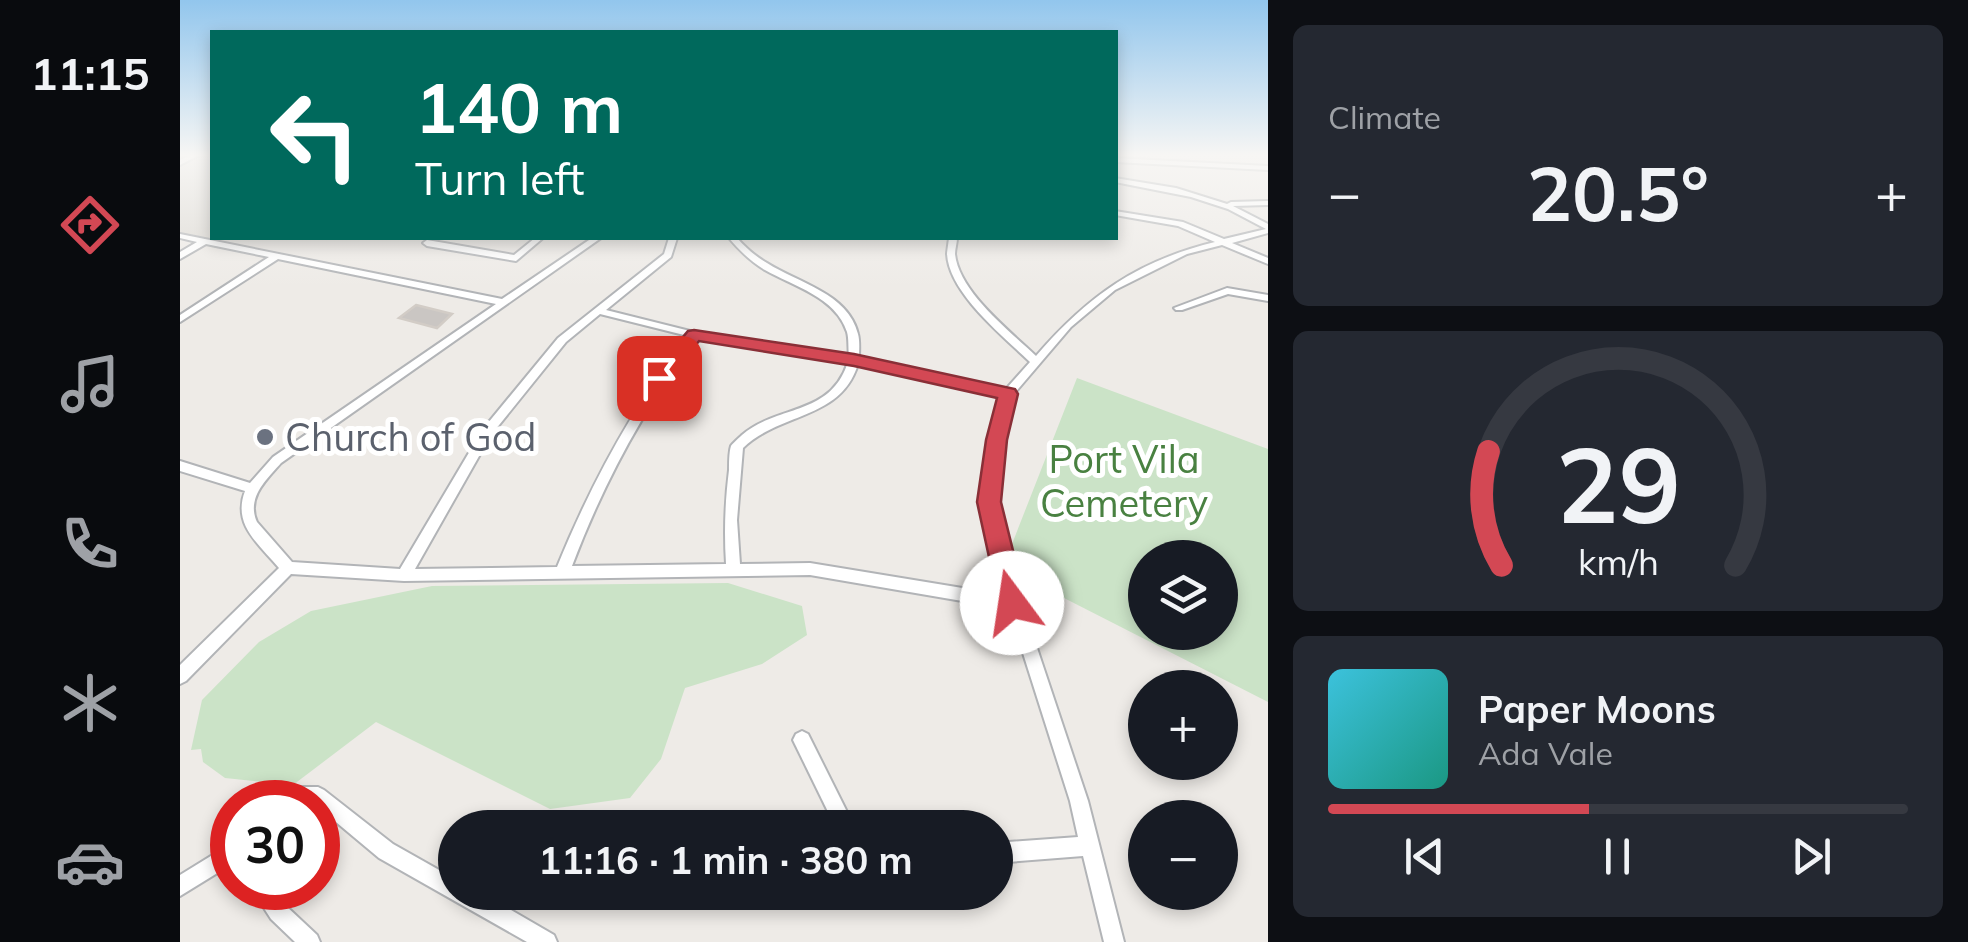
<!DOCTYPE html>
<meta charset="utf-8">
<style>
:root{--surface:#171b24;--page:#242831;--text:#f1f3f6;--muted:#9ea1a6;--line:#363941;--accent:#d34854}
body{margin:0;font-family:Mulish,sans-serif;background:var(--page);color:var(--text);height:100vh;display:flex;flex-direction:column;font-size:38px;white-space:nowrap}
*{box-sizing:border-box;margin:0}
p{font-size:32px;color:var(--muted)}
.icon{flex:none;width:55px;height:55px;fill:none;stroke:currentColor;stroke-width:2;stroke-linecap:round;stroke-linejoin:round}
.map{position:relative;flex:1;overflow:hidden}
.details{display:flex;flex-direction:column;gap:25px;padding:25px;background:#0d0f14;width:700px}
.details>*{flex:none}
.hud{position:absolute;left:30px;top:30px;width:908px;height:210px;border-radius:0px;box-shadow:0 5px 15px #0003;background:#00695c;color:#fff;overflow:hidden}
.fabs{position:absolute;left:948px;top:540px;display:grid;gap:20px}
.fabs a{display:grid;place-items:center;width:110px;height:110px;border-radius:50%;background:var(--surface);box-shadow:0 5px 15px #0003;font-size:50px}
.speed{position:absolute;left:30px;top:780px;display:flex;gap:20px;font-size:50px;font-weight:700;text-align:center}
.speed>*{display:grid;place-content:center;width:130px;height:130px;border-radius:50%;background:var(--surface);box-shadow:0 5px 15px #0003;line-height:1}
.speed .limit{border:15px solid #d22;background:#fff;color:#111}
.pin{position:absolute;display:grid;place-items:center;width:85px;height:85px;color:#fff;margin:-42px;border-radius:20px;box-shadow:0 5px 15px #0006}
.me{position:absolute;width:110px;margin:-55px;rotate:346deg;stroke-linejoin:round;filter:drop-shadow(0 0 8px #0008)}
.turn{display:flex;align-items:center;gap:35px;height:210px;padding:0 40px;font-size:45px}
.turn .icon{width:130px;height:130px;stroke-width:2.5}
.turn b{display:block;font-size:70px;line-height:85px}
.big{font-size:75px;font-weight:700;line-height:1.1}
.details .card{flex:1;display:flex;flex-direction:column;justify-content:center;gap:15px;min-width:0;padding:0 35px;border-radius:15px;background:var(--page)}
.details .dial{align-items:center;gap:0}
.dial svg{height:260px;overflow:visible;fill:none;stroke:var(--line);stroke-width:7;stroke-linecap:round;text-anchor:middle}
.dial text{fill:var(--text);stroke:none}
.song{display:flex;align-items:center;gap:30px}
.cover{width:120px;height:120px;border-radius:15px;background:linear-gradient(135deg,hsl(190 70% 55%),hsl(170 70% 35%))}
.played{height:10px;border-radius:5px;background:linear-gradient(90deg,var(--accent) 45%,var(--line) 45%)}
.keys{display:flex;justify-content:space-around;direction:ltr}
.heat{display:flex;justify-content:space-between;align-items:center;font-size:55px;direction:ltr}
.trip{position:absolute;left:258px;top:810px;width:575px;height:100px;border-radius:50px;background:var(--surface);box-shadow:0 5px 15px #0003;font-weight:700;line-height:100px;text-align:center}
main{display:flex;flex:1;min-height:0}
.dock{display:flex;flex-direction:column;width:180px;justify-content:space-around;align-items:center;background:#090b0e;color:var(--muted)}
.dock .icon{width:70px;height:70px}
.dock .active{color:var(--accent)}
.dock b{font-size:45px;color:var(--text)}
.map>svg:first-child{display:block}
.education{fill:#dedbd5}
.green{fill:#cbe3c7;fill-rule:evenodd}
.building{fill:#cac6c3;stroke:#d2ccc6;stroke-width:2.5}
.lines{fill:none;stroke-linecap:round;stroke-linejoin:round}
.minor-casing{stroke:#b2b4b7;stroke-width:4}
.minor{fill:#fff;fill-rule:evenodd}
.route{fill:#d34854;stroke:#892f37;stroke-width:2.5}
.worship-dot{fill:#6b7280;stroke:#fff;stroke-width:4}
.labels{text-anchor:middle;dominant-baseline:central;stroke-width:10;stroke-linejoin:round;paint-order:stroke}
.worship-label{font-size:38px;fill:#5b616d;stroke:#fff;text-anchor:start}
.park-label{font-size:38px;fill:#498141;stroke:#fff}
</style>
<main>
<nav class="dock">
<b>11:15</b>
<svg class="icon active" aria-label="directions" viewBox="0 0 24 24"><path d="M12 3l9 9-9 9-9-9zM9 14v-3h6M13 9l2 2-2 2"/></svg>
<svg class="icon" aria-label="music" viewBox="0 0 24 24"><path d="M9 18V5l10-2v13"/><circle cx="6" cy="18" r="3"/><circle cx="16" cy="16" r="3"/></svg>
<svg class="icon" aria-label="phone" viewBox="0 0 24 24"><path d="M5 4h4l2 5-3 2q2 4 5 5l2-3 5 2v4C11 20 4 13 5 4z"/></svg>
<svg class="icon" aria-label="climate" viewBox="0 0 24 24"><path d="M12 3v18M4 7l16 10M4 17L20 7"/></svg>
<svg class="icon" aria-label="car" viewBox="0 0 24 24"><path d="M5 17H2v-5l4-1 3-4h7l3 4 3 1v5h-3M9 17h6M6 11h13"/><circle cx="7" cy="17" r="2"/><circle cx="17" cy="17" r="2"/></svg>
</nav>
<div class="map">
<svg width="1088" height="942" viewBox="0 0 1088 942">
<rect width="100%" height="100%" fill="#eeebe7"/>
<path class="education" d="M20 155H32V237L24 241 0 236V166Z"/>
<g class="green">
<path d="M897 378 1088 449V702L823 567ZM965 558H1040V632H965Z"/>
<path d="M548 583 622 606 627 635 582 664 505 688 481 759 450 798 370 809 196 722 113 785 45 778 23 762 21 749 11 750 22 700 79 642 131 611 252 586Z"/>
</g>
<path class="building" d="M236 305 272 314 257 328 219 318Z"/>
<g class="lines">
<g class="minor-casing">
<g id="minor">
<path d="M10 155H19L0 165V160Z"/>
<path d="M935 158 1088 166V170L935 162Z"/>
<path d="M935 178 996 188 1047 204 1051 202 1088 201V205L1053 206 1088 224V233L1052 243 1088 258V264L1042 245 1007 254 935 290 891 327 833 395 822 440 816 502 830 567 908 801 944 942H924L903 856 815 863V843L898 837 890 801 829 609 630 575 224 581 111 574 6 681 0 684V665L99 568C79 544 52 525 65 491L0 471V461L70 483 93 457 316 304 98 259 0 322V315L89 257 26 244 0 259V252L17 242 0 238V234L322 299 412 238H421L101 463C86 480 66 498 77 522L112 562 220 569 303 429 378 338 484 254 489 238H497L491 257 426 310 514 332 669 356C668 348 669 339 667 332 656 297 613 286 585 270 570 261 560 251 549 238H557C566 248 575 256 587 263 618 283 668 293 678 334 680 341 679 351 679 358L825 390 850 362C823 336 769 293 767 254 767 252 769 239 769 238H777C777 243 775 249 775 254 779 292 830 331 856 356 908 296 957 261 1035 242L998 226 935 215V211L1003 222 1044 239 1086 229 1048 209 1011 197 935 182ZM420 314 508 336C452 407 411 484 377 567L235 569 311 435 386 342ZM517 338 668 362C650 417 598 404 562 435 560 437 552 444 551 446 549 452 549 463 549 470 545 502 544 532 546 564L392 566C423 484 463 409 517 338ZM678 364 822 396 810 440 802 502 816 567 825 595 630 563 560 564 557 520 563 448C600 412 661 420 678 364Z"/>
<path d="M355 238H363L336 261 247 246 243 243 247 240 334 255Z"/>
<path d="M1047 288 1088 295V301L1048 294 1002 310H996L994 308Z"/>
<path d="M622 731 628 734 675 828H656L613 740 616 734Z"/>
<path d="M116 787H138L144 790 213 844 275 879V892H300L374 935 377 942H347L199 858 138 807V802H101L103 795Z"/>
<path d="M52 843V864L0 896V875Z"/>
<path d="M71 888H93L105 905 137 935 140 942H115L91 919Z"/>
</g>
</g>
<use href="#minor" class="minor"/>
</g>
<linearGradient id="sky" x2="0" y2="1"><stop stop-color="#92c6ed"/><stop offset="0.54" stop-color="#f7f6f4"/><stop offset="1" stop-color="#f7f6f4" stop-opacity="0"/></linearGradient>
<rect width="1088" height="287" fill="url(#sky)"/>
<path class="route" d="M514 330 674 354 835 389 838 394 827 440 821 502 846 603 842 611 832 615 823 611 819 603 797 502 806 440 817 398 674 366 519 341 486 382H472V374L508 331Z"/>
<circle class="worship-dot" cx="85" cy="437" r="10"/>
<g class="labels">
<g class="worship-label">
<text x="105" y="437">Church of God</text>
</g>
<g class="park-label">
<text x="944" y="459">Port Vila<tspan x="944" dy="44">Cemetery</tspan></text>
</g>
</g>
</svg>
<div class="fabs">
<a><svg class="icon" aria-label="layers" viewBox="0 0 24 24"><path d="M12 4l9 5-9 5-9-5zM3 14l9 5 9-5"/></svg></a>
<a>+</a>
<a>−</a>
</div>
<div class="speed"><div class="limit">30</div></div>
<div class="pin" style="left:479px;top:378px;background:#d93025"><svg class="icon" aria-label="arrive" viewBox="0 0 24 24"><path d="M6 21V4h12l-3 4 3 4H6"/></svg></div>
<svg class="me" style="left:832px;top:603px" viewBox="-20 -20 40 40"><circle r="19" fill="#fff"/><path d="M0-13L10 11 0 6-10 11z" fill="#d34854"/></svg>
<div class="trip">11:16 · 1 min · 380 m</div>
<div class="hud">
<div class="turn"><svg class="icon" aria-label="left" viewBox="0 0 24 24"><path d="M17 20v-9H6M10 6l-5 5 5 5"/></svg><div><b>140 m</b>Turn left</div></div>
</div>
</div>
<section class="details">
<div class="card"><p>Climate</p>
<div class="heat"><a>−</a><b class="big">20.5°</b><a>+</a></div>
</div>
<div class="card dial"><svg viewBox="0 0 100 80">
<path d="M14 69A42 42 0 1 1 86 69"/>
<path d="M14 69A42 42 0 0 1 10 34" stroke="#d34854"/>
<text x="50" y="56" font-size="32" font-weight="700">29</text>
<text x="50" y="72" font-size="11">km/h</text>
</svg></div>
<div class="card">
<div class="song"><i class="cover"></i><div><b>Paper Moons</b><p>Ada Vale</p></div></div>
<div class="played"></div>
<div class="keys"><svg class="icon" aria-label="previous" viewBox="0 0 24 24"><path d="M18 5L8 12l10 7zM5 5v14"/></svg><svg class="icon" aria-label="pause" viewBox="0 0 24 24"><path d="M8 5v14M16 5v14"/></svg><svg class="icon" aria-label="next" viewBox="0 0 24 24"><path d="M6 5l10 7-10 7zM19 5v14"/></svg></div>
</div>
</section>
</main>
